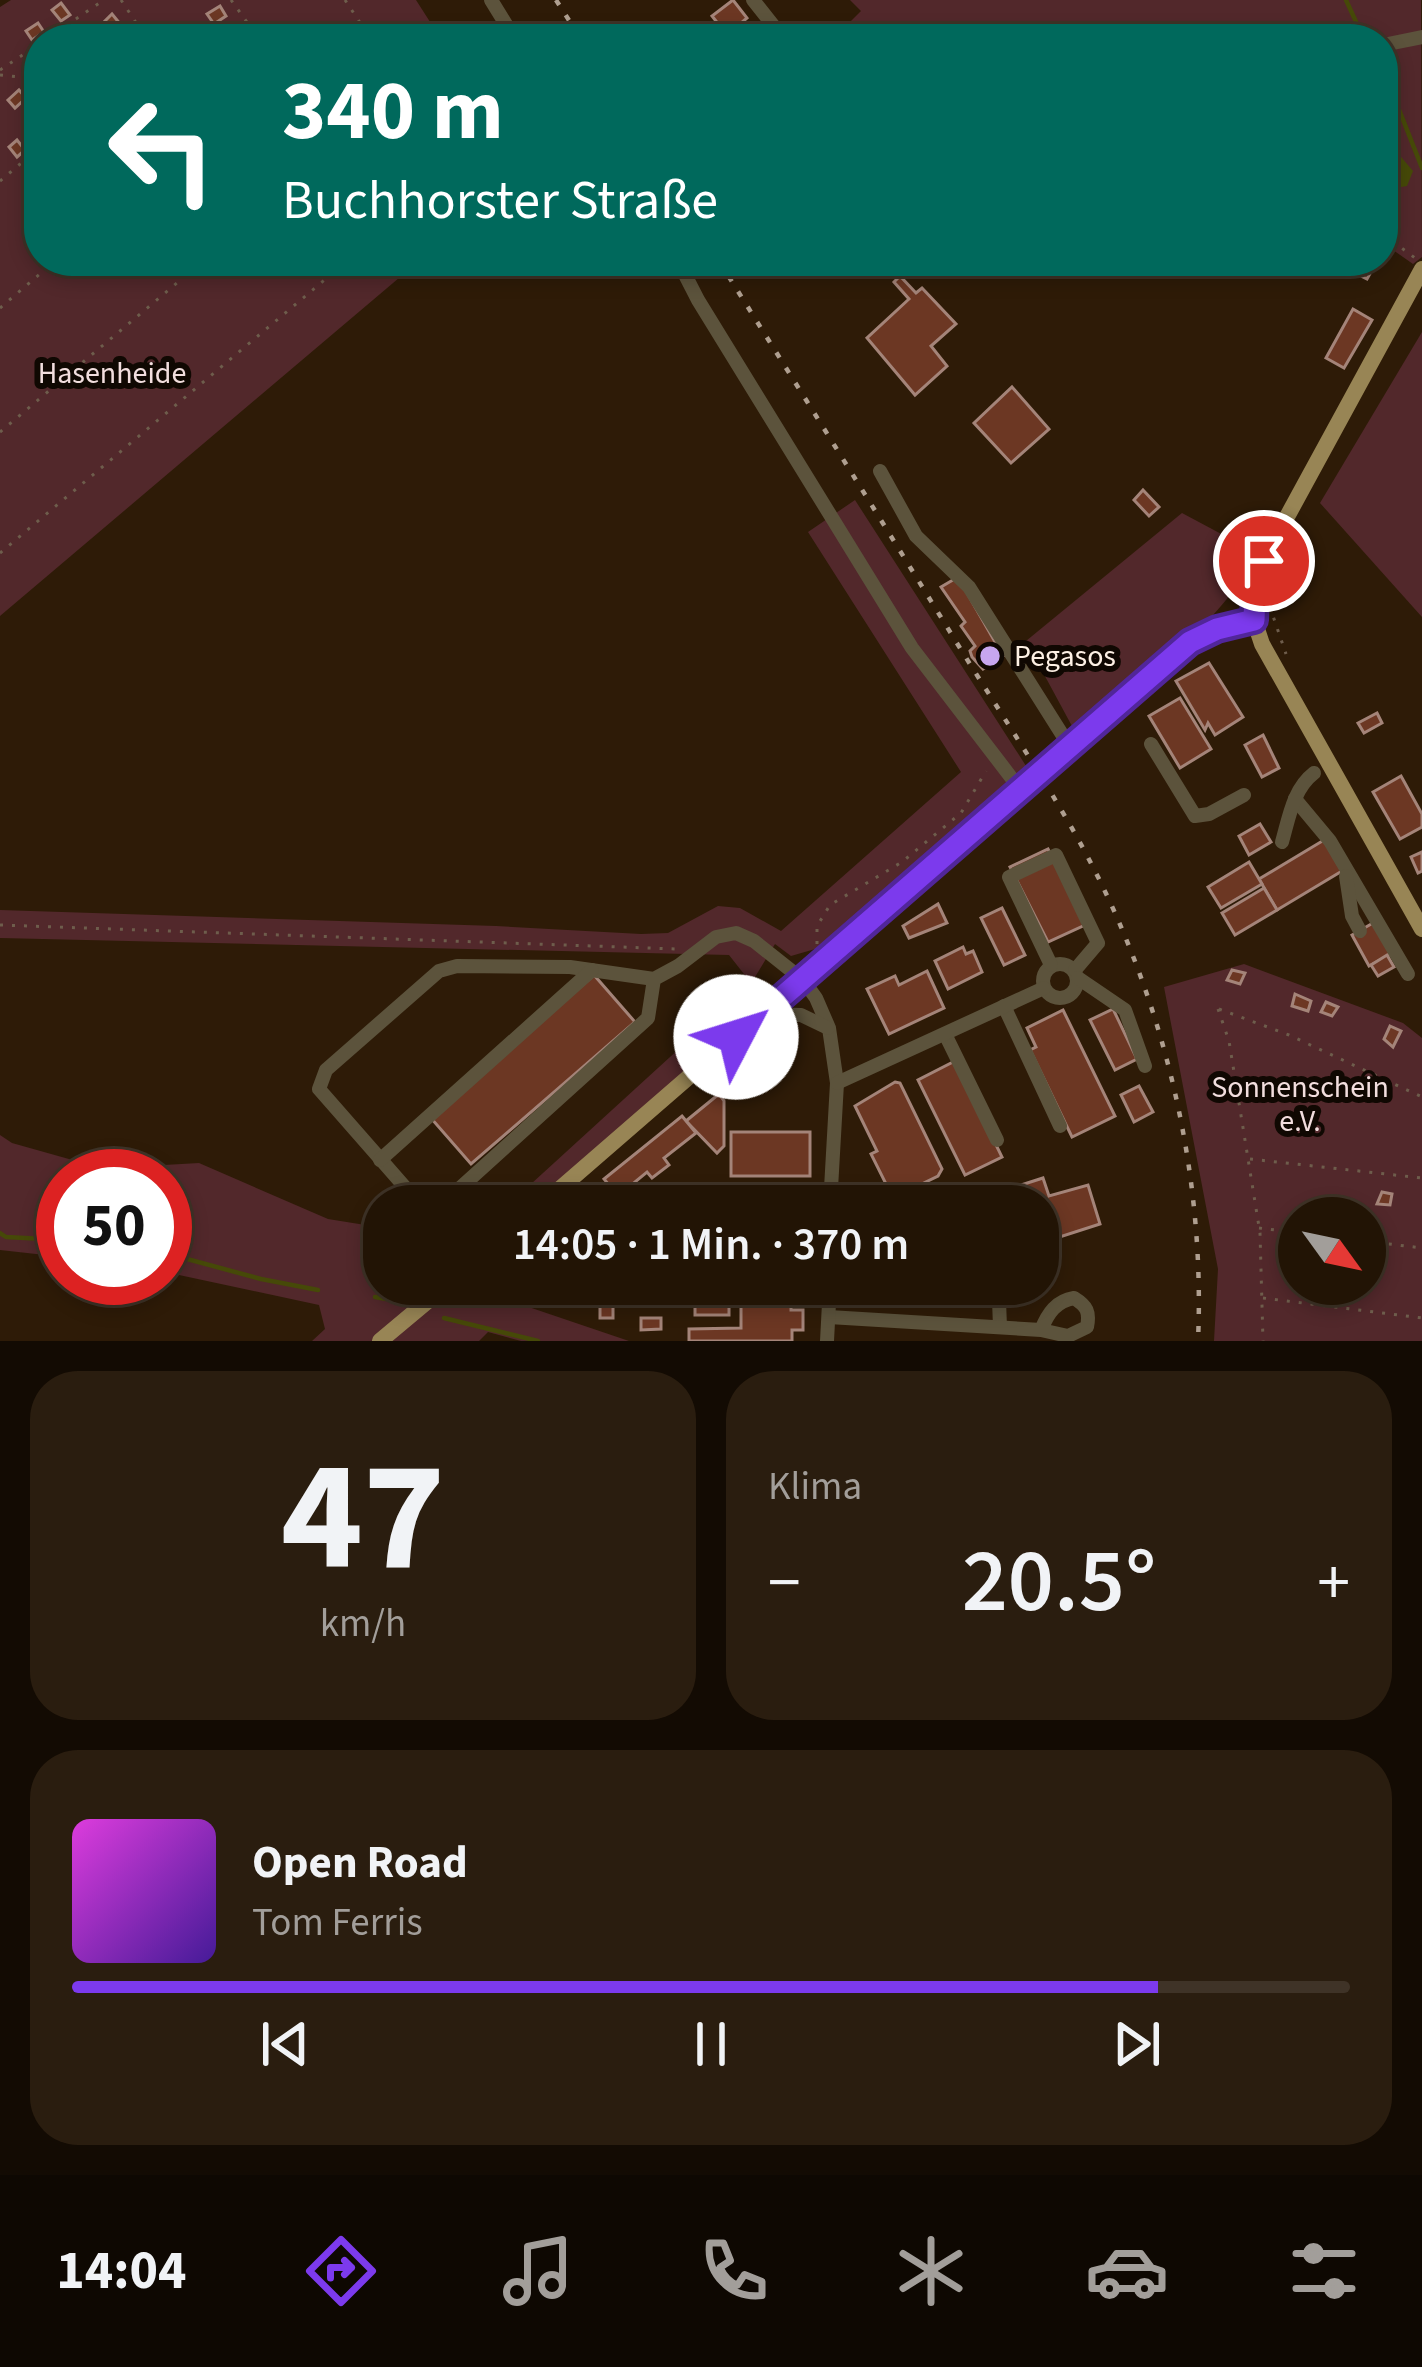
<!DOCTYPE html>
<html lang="de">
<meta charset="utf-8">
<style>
:root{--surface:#221405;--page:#2a1d0f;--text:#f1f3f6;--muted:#a29e9a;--line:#3f3327;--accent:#7c3aed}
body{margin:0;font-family:"Source Sans 3",sans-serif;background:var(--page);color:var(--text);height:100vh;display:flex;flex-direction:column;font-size:45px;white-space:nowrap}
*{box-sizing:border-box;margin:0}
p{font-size:39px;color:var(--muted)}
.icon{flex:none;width:66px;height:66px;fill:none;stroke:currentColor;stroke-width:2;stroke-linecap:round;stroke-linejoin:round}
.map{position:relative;height:1341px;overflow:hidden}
.side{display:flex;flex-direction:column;gap:30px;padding:30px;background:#130b03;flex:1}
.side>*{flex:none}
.hud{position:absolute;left:24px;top:24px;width:1374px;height:252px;border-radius:48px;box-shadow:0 6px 18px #0003,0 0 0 3px var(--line);background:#00695c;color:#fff;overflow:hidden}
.needle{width:78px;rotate:123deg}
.buttons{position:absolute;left:1278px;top:1197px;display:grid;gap:24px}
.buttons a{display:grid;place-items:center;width:108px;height:108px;border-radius:50%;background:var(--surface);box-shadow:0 6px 18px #0003,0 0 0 3px var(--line);font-size:60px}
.speed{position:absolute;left:36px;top:1149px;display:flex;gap:24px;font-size:60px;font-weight:700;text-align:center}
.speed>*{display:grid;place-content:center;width:156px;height:156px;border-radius:50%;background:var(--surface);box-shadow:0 6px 18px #0003,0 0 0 3px var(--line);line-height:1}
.speed .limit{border:18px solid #d22;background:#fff;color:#111}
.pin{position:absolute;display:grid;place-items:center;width:102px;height:102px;color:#fff;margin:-51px;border:6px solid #fff;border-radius:50%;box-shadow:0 3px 12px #0007}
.me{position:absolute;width:132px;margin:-66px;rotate:50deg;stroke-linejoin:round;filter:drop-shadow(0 0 9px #0008)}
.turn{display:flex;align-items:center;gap:42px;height:252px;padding:0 60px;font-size:54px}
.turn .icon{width:156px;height:156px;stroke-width:2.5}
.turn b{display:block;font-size:84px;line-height:102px}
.big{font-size:90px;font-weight:600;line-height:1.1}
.side .card{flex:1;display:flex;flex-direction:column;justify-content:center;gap:18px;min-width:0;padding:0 42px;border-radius:48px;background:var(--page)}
.side .dial{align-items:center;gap:0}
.dial b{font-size:156px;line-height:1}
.song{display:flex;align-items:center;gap:36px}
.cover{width:144px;height:144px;border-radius:18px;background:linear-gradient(135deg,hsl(300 70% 55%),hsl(260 70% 35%))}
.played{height:12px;border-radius:6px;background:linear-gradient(90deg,var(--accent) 85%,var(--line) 85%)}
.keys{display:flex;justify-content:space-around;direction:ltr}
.heat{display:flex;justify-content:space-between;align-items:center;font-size:66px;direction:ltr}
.side .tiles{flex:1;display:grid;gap:30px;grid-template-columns:1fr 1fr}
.card:last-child{grid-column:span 2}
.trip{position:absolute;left:363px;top:1185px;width:696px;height:120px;border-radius:48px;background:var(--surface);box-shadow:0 6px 18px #0003,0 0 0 3px var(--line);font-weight:600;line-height:120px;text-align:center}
.menu{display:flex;height:192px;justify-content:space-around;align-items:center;background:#0e0802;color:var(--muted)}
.menu .icon{width:84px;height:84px}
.menu .on{color:var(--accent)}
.menu b{font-size:54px;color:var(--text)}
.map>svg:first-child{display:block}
.green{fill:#52282b;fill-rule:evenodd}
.water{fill:#464908}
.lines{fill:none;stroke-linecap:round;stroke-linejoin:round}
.stream{stroke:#464908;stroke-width:4.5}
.building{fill:#6c3723;stroke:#a48479;stroke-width:3}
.path{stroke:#6e5d4c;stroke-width:3;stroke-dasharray:3 9;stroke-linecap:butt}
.minor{stroke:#5c533c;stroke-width:14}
.major{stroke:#988555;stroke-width:16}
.rail{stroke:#af9f90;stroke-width:4.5;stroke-dasharray:6 12;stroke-linecap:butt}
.route-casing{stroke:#51269a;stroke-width:30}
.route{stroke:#7c3aed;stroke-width:21}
.poi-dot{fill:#c7a6ef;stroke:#100802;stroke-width:4.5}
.labels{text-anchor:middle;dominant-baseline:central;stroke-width:12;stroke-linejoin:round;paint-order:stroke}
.park-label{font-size:30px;fill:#f2dede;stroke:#100802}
.poi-label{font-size:30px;fill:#fdf0e4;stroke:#100802;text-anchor:start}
</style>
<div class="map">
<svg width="1422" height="1341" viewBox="0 0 1422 1341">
<rect width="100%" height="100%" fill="#2e1b07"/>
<g class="green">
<path d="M11 0H416L441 39H39V261H419L0 616V7Z"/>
<path d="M850 0H1421L1422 257 1413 264 1383 243V39H833L861 11Z"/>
<path d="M1422 332V617L1320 503Z"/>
<path d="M855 500 1028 769 930 859 822 947 791 956 775 944 752 982 761 996 654 1101 530 1206H507L751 983 729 955 0 938V910L496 926 641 934 668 933 718 906 740 908 781 931 961 772 808 532Z"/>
<path d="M1182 513 1255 552C1223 629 1137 677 1073 728L1026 641Z"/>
<path d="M1244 964 1403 1023 1422 1038V1341H1214L1218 1269 1164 987ZM1299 1218H1365V1284H1299Z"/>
<path d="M0 1135 12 1143 76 1161 129 1167 199 1163 328 1219 384 1228V1284H428L415 1293 418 1316 461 1284 629 1341H521L488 1332 479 1341H312L325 1329 319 1305 165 1272V1176H63V1257L0 1250Z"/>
</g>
<path class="water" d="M1383 110 1389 116 1391 145 1413 171 1407 186 1401 187 1383 172Z"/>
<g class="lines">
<g class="stream">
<path d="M1346 0 1364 39"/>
<path d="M1383 69 1422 168"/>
<path d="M0 1233 6 1237 63 1240"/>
<path d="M165 1253 261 1279 318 1290"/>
<path d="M375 1297 398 1301"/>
<path d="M444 1318 538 1341"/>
</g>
</g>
<g class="building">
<path d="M733 0 747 18 727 35 712 16Z"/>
<path d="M61 3 70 15 61 21 52 10Z"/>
<path d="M220 6 226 16 214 24 207 14Z"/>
<path d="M112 14 121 25 111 32 104 22Z"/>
<path d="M38 23 44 32 32 40 26 31Z"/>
<path d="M19 90 26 98 15 108 8 100Z"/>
<path d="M17 140 25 150 17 157 9 147Z"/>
<path d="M1354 261H1377L1367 279 1349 270Z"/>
<path d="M900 276 916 293 922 288 956 324 931 346 947 366 915 395 867 338 909 299 894 282Z"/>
<path d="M1353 309 1372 320 1344 368 1326 358Z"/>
<path d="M1012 387 1049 429 1011 463 974 423Z"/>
<path d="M1143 490 1159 507 1149 516 1134 500Z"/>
<path d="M958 577 1003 656 983 669 972 657 970 651 975 646 961 626 965 622 941 587Z"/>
<path d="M1209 663 1243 717 1215 735 1208 723 1205 730 1176 681Z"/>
<path d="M1180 698 1211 749 1180 768 1149 716Z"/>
<path d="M1377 713 1382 723 1364 733 1358 723Z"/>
<path d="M1263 735 1279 768 1262 777 1245 745Z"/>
<path d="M1401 776 1422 814V827L1400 839 1373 792Z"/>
<path d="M1260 824 1271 842 1249 855 1239 836Z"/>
<path d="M1324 840 1342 871 1277 910 1259 879Z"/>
<path d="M1048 849 1085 925 1048 942 1010 867Z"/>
<path d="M1422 852V871L1418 873 1411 857Z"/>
<path d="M1249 862 1262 884 1221 908 1208 887Z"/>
<path d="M1264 888 1277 910 1235 935 1222 913Z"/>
<path d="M938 904 947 923 909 938 903 926Z"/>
<path d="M1002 908 1025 955 1004 965 981 918Z"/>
<path d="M1373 923 1391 954 1369 966 1352 935Z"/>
<path d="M963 947 966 954 973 951 982 972 948 989 935 961Z"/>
<path d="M1387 955 1394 967 1378 976 1371 965Z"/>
<path d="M1232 970 1245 973 1240 984 1227 980Z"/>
<path d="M927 971 944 1008 889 1034 867 989 895 976 899 985Z"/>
<path d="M594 975 635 1022 471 1164 430 1117Z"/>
<path d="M1295 994 1311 1001 1308 1011 1292 1006Z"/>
<path d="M1326 1002 1338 1007 1332 1016 1321 1012Z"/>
<path d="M1113 1009 1137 1059 1115 1070 1090 1020Z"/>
<path d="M1063 1010 1115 1116 1072 1137 1030 1050 1036 1047 1027 1028Z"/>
<path d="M1390 1026 1401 1031 1393 1047 1384 1039Z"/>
<path d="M955 1061 1002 1157 965 1175 918 1080Z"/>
<path d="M895 1082 900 1083 942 1169 938 1176 901 1194 891 1184 887 1186 871 1154 877 1151 855 1106Z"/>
<path d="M1139 1086 1153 1112 1134 1122 1121 1095Z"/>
<path d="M719 1094 724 1101V1146L717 1153 686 1121Z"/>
<path d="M682 1116 696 1133 664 1158 669 1165 652 1178 647 1172 618 1196 604 1179Z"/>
<rect x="731" y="1132" width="79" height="44"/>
<path d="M1043 1178 1049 1196 1088 1185 1100 1224 1038 1244V1206H976L974 1200Z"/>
<path d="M589 1191 598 1202 594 1206H586L580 1198Z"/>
<path d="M1382 1192 1392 1194 1390 1205 1377 1204Z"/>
<path d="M541 1284H581L580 1302 540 1300Z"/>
<rect x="695" y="1284" width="34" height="31"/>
<path d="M741 1284H791V1310H803V1330H792V1341H689V1329L741 1328Z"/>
<rect x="600" y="1306" width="13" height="12"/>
<path d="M641 1318H661V1329L641 1330Z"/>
</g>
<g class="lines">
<g class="path">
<path d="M121 0 147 39"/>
<path d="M231 0 259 39"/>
<path d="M345 0 371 39"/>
<path d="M46 39 104 0"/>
<path d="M0 70 39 44"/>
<path d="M0 75 39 79"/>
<path d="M0 181 39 148"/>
<path d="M1383 234 1415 258"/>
<path d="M0 308 55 261"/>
<path d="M0 432 203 261"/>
<path d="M0 553 347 261"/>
<path d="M1276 582 1273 616 1286 654"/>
<path d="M0 925 677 949"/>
<path d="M817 944V926L830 905 902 862 961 813 986 771"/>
<path d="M1218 1009 1229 1041 1260 1233 1263 1341"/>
<path d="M1219 1009 1289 1035 1422 1097"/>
<path d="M1250 1159 1422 1178"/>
<path d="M1259 1228 1299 1233"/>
<path d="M1365 1241 1422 1248"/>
<path d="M1263 1298 1422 1318"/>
</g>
<g class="minor">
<path d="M491 0 515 39"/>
<path d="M753 0 784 39"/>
<path d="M1383 45 1422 37"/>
<path d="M678 261 698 300 912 648 1020 789"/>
<path d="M880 471 916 536 969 587 1070 747"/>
<path d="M1151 744 1195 816 1209 814 1244 795"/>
<path d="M1295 799 1330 841 1408 974"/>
<path d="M1282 842C1289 818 1293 789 1314 773"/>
<path d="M1346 876 1352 916 1360 931"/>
<circle cx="1060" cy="981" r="17"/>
<path d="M1051 965 1009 877 1056 855 1098 943 1075 970"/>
<path d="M1078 978 1125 1010 1145 1066"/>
<path d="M654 979 648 1018 449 1198 429 1205 418 1202 319 1089 326 1070 439 971 457 966 570 967 654 979 678 966 716 937 736 933 754 941 803 980 816 998 829 1028 837 1083 830 1206"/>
<path d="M1004 1006 1060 1126"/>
<path d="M764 1014 801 1015 828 1028"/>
<path d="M945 1034 997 1140"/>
<path d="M837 1083 1044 988"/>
<path d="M380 1160 592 970"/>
<path d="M671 1206 687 1198 830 1203"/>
<path d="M993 1284 999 1300 1000 1327"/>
<path d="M829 1317 1041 1330 1068 1336 1087 1327C1090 1312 1087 1306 1074 1298 1056 1301 1048 1313 1041 1330"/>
<path d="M827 1341 830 1284"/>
</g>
<g class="major">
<path d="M1422 269 1276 537 1255 593 1254 620 1262 644 1422 929"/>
<path d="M540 1206 1190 642 1217 630 1254 620"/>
<path d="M380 1341 448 1284"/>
</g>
<g class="rail">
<path d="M556 0 581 39"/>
<path d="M719 261C798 387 877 513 955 640 992 700 1031 758 1066 818 1158 974 1206 1160 1198 1341"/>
</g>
</g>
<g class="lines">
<g class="route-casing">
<path id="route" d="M736 1037 1190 642 1217 629 1254 620 1255 593 1264 561"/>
</g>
<use href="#route" class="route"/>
</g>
<circle class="poi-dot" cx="990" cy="656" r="12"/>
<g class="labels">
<g class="park-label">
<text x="112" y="373">Hasenheide</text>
<text x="1300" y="1087">Sonnenschein<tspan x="1300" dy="34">e.V.</tspan></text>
</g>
<g class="poi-label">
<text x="1014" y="656">Pegasos</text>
</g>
</g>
</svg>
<div class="buttons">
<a><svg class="needle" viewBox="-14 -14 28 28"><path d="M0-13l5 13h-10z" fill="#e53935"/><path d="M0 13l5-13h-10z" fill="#a29e9a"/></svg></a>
</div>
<div class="speed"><div class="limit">50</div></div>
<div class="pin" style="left:1264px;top:561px;background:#d93025"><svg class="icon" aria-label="arrive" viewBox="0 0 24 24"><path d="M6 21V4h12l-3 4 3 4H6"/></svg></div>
<svg class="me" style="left:736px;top:1037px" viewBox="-20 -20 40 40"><circle r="19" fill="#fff"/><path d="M0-13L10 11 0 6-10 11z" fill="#7c3aed"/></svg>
<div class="trip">14:05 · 1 Min. · 370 m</div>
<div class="hud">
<div class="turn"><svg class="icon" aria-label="left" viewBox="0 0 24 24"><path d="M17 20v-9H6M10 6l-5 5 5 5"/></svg><div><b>340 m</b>Buchhorster Straße</div></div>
</div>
</div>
<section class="side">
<div class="tiles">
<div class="card dial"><b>47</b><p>km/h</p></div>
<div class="card"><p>Klima</p>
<div class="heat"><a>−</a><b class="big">20.5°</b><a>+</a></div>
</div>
<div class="card">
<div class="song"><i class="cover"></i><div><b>Open Road</b><p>Tom Ferris</p></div></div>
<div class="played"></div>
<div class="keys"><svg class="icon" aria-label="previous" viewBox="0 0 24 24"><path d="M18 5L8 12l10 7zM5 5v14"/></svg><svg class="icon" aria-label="pause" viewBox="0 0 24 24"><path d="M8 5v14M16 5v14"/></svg><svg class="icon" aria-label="next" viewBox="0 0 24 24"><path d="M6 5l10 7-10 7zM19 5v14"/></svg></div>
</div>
</div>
</section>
<nav class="menu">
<b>14:04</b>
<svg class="icon on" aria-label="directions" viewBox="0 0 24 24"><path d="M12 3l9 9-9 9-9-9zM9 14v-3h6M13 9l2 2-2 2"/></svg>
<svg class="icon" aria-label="music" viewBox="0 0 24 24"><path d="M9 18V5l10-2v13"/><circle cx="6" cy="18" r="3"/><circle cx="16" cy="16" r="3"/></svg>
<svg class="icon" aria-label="phone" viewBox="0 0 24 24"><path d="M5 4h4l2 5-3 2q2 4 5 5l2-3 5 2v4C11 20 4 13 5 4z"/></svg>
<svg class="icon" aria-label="climate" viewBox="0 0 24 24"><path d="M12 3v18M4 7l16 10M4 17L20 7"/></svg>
<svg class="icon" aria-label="car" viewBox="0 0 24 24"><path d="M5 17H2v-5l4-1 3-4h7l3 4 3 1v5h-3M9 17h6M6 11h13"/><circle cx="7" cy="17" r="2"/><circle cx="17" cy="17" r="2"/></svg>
<svg class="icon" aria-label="filters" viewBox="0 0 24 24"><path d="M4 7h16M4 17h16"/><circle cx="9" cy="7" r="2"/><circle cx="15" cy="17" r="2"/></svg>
</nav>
